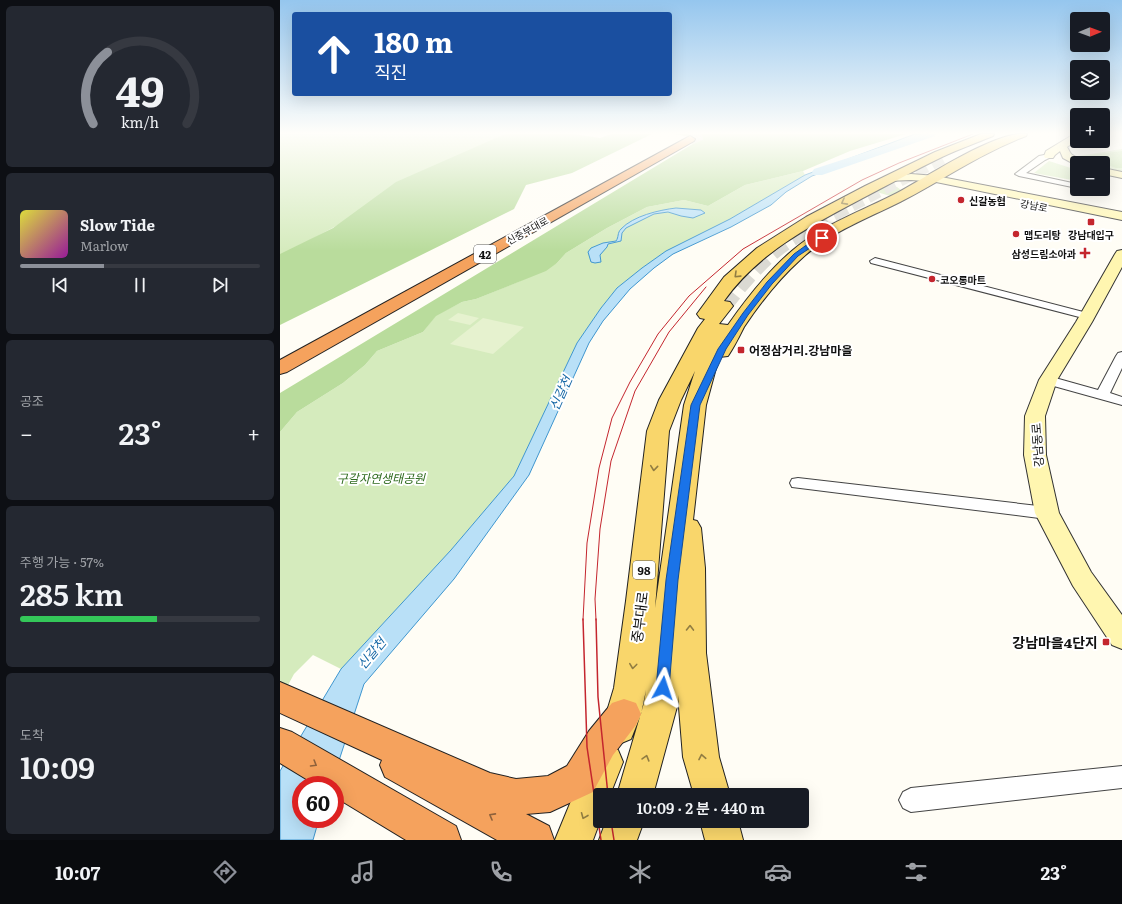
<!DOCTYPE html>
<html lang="ko">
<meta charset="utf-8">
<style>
:root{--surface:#171b24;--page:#242831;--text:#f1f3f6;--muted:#9ea1a6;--line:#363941;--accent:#8c9099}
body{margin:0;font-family:Literata,"Noto Sans KR",serif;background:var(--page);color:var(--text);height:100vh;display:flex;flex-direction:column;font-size:15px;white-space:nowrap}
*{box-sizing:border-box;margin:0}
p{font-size:13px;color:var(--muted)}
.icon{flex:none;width:22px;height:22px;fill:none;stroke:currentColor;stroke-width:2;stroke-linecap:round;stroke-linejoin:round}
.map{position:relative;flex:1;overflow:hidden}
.drawer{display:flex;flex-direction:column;gap:6px;padding:6px;background:#0d0f14;width:280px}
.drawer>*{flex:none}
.top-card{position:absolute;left:12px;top:12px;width:380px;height:84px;border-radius:4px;box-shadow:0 4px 16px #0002;background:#1a4fa0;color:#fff;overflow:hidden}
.needle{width:26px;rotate:89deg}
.controls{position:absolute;left:790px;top:12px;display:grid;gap:8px}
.controls a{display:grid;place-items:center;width:40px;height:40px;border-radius:4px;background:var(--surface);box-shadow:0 4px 16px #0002;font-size:20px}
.speed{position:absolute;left:12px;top:776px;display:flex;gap:8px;font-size:20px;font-weight:700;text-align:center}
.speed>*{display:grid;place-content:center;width:52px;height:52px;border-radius:50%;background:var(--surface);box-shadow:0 4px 16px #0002;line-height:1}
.speed .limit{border:6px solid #d22;background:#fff;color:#111}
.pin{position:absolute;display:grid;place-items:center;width:34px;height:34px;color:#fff;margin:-17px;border:2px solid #fff;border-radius:50%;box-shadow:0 1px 4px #0007}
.me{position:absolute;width:44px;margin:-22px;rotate:5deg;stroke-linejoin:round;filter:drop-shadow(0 0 3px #0008)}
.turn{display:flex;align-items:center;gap:14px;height:84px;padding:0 16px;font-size:18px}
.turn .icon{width:52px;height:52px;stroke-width:2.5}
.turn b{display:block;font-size:28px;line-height:34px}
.big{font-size:30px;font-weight:600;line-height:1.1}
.drawer .card{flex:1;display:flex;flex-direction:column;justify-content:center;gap:6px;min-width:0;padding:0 14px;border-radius:6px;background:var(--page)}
.drawer .dial{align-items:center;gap:0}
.dial svg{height:104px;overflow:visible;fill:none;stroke:var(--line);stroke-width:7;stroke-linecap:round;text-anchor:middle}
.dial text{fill:var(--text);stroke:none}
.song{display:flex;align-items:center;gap:12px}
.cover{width:48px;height:48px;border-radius:6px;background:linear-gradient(135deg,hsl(60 70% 55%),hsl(300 70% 35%))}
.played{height:4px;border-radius:2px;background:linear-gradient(90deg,var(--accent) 35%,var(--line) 35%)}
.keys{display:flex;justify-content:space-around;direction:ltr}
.heat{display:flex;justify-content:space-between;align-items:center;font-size:22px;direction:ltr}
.charge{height:6px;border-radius:3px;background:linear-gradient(90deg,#34c759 57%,var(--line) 0)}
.trip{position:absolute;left:313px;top:788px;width:216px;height:40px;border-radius:4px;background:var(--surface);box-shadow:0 4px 16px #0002;font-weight:600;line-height:40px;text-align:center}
.tab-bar{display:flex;height:64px;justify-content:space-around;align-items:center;background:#090b0e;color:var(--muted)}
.tab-bar .icon{width:28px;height:28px}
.tab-bar .on{color:var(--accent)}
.tab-bar b{font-size:18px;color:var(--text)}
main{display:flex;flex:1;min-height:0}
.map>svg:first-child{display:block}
.green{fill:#d5ebbd}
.forest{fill:#b9dc9c}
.pitch{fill:#e6f2cf}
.water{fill:#b9e0f7;stroke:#3f96cf}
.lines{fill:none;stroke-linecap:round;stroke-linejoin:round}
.river{fill:#b9e0f7;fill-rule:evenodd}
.primary-tunnel-far1{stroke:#dbdad3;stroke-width:12;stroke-dasharray:12 6;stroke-linecap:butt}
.primary-tunnel{stroke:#dbdad3;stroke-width:16;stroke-dasharray:16 8;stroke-linecap:butt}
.highway-tunnel{stroke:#dbdad3;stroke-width:12;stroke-dasharray:12 6;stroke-linecap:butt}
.street-casing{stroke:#444;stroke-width:2}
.secondary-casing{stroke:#333;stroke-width:2}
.primary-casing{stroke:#222;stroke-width:2}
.highway-casing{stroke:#222;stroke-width:2}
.street{fill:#fff;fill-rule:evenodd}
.secondary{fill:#fff6b0;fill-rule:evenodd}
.primary{fill:#f9d66b;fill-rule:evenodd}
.highway{fill:#f5a25d;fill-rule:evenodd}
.tram-far1{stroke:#c4262e;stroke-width:1}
.tram{stroke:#c4262e;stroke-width:1.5}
.oneway{stroke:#917d42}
.oneway2{stroke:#8e613b}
.route{fill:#1a73e8;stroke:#114b97}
.poi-dot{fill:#c4262e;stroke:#fff;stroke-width:1.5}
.labels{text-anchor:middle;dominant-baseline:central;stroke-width:4;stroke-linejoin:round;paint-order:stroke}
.far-poi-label{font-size:10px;font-weight:bold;fill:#111;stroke:#fff;text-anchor:start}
.far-street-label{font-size:10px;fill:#111;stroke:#fff}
.shield{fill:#fff;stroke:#585858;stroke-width:1}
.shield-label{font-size:11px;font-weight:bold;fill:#111}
.poi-label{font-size:12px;font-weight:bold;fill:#111;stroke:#fff;text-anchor:start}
.street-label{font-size:12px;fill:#111;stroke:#fff}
.park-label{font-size:12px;font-style:italic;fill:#2f6b1f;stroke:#fff}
.water-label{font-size:13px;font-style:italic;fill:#1768a6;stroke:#fff}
.near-street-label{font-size:14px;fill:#111;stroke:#fff}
.near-poi-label{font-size:14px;font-weight:bold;fill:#111;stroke:#fff;text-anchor:end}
</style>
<main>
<section class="drawer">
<div class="card dial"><svg viewBox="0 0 100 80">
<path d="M14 69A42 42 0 1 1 86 69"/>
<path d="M14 69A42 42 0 0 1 25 14" stroke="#8c9099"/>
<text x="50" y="56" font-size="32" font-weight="700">49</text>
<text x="50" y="72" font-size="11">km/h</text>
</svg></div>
<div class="card">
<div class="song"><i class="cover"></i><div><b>Slow Tide</b><p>Marlow</p></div></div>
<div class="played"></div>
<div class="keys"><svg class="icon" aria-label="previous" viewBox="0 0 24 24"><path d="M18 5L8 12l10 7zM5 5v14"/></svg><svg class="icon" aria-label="pause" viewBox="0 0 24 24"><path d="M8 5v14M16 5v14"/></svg><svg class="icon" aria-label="next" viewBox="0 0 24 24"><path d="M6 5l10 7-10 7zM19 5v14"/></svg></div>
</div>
<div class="card"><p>공조</p>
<div class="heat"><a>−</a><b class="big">23°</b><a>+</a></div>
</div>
<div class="card"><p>주행 가능 · 57%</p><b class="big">285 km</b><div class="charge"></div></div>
<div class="card"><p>도착</p><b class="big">10:09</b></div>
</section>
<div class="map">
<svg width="842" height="840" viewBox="0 0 842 840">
<rect width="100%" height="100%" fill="#fffdf5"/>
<g class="green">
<path d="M0 134H228L0 256Z"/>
<path d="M842 149V172L823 168V163H809L792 157Z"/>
<path d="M769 161 797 170V181L754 173Z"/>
<path d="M523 171 525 175 450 219 386 251 362 268 337 288 321 308 297 343 234 476 171 550 61 669 33 655 14 674 0 700V432L17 412 63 383 85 365 97 351 143 332 156 315 182 302 196 299 238 282 277 263 286 253 327 228 367 207 404 200 428 206 465 185Z"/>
<path d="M605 186 617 187 621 190 614 197 593 191Z"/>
</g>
<g class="forest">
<path d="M225 134H294L320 138 331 134H372L292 173 246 185 234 209 0 325V254L53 228 116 182Z"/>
<path d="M394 134H626L570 151 523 171 465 185 428 206 404 200 367 207 327 228 286 253 277 263 266 271 196 299 182 302 156 316 143 332 97 351 85 365 63 383 17 412 0 432V393L421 139Z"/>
<path d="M842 151V168H836L805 156Z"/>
</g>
<g class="pitch">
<path d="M178 313 199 318 190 325 168 320Z"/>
<path d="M203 318 244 327 213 354 170 344Z"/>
</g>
<g class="water">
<path d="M635 134H648L532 176 506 192 491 205 451 227 393 254 374 268 350 289 323 321 309 343 249 475 174 579 84 684 51 785H21V819H39L33 840H0V771L61 669 171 550 234 476 297 343 321 308 337 288 362 268 386 251 450 219 525 175Z"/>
<path d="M396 208 421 210 425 213 413 218 401 216 388 212 374 214 346 228 342 233 341 241 328 244 327 247 320 255 321 262 315 263 311 262 308 252 311 248 323 243 336 241C339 237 337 233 341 229 353 216 379 210 396 208Z"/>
</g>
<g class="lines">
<path class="river" d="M642 134H656L655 136 542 175H534L532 172 534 169Z"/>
<path class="primary-tunnel-far1" d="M556 214 665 157"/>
<path class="primary-tunnel" d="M444 306C457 289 471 272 487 257 507 239 534 225 558 213"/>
<path class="highway-tunnel" d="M410 139 421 134"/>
<g class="street-casing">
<g id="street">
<path d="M769 154 773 156 765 160 746 173 797 184V188L739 176 735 174 759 156Z"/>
<path d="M595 258 811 314 813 316 811 318 807 319 591 263 590 261Z"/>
<path d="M842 352V368L830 393 842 397V405L763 383 761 380 763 377 768 376 818 390 836 356 838 353Z"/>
<path d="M518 478 767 507 773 509 775 513 773 517 767 519 512 487 510 483 512 479Z"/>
<path d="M842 766V788L631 812 623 808 619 800 623 792 631 788Z"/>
</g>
</g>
<g class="secondary-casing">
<g id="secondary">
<path d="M794 134H797V140L787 147 791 154 805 163H797L796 165 783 158 780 151 775 155 773 158H765L764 156 766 151Z"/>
<path d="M823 168 842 172V178L823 174Z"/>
<path d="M631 174 656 176 842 212V220L656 182 631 180 608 181 606 179 608 177Z"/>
<path d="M842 250V267L812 322 777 380 765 416 766 455 779 513 811 572 842 615V649L832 645 793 586 755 513 744 455 745 416 759 380 796 322 835 254 837 251Z"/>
</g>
</g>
<g class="primary-casing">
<g id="primary">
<path d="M701 134H714L713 136C696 143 679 149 662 157 635 170 608 185 581 199 530 226 479 252 444 301L450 302 453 306 439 324 448 325C467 298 488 271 513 250 544 224 582 211 617 193 645 178 718 129 747 134L746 136C699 154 663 180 620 202 586 219 548 233 520 260 499 279 480 303 464 327 459 337 454 347 448 356L439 357 426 405 413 520 417 521 421 528 425 568 426 653 439 757 450 795H414L403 757 398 695V703L373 795H337L364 703 366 690 361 714 351 739 339 744 327 739 322 728 334 688 346 601 367 431 379 400 418 328 425 319 420 318 417 314 444 277 477 248 526 217 585 186 655 152ZM415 371 404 405 375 608 389 431 401 400Z"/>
<path d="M325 745 338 750 343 762 330 795H320V821L313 840H275L312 750Z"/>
<path d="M326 821H364L357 840H319Z"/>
<path d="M420 821H458L463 840H425Z"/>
</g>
</g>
<g class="highway-casing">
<g id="highway">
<path d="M410 136 415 139 414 141 7 372 0 374V360Z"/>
<path d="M0 682 210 773 236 779 268 776 287 766 309 731 332 703 344 699 356 703 361 714 356 725 333 755 313 792 270 812 246 814 269 826 274 840H217L105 777 100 765 102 760 0 713Z"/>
<path d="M0 728 12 732 176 826 181 840H126L55 797V785H36L0 763Z"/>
</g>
</g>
<use href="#street" class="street"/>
<use href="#secondary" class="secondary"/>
<use href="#primary" class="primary"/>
<use href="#highway" class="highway"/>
<g class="tram-far1">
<path d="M303 620 307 543 319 468 332 418 350 382 378 334 409 296 463 249 582 180 619 163 693 134"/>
<path d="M316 620 315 599 320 529 331 461 355 391 389 332 426 287"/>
</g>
<g class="tram">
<path d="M303 619 307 747 321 840"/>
<path d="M316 619 318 697 328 795"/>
<path d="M331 821 334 840"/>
</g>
</g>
<defs><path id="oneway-chevron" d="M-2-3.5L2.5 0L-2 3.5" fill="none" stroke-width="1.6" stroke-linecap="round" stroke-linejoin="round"/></defs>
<g class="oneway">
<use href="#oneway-chevron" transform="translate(564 202) rotate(152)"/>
<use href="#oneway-chevron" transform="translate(457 275) rotate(136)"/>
<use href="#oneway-chevron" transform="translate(374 468) rotate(96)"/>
<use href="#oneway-chevron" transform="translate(410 628) rotate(-89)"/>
<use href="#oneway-chevron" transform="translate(353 666) rotate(97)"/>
<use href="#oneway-chevron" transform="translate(422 757) rotate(-101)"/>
<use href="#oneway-chevron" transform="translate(366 758) rotate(-74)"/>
<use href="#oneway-chevron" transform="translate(304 816) rotate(112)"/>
</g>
<g class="oneway2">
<use href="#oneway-chevron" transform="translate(34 764) rotate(31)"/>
<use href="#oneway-chevron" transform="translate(212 816) rotate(-151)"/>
</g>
<linearGradient id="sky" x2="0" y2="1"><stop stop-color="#95c6ee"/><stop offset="0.53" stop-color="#fffefa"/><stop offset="1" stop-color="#fffefa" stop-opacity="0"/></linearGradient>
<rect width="842" height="251" fill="url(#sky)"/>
<path class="route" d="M539 236 545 238 518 256 492 284 468 315 446 349 420 405 398 580 389 688 387 692 383 694 378 692 376 688 386 580 411 405 438 349 463 313 487 282 514 254Z"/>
<g class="poi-dot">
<circle cx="681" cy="200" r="4"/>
<rect x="807" y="218" width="8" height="8" rx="2"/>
<circle cx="736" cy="234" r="4"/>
<path d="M803 247h4v4h4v4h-4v4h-4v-4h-4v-4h4z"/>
<circle cx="652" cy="279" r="4"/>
<rect x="457" y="346" width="8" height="8" rx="2"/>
<rect x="822" y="638" width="8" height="8" rx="2"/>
</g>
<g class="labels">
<g class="far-poi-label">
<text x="689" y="200">신갈농협</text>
<text x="744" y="234">맵도리탕</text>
<text x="811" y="234" text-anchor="middle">강남대입구</text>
<text x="796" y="253" text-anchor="end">삼성드림소아과</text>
<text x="660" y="279">코오롱마트</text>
</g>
<g class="far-street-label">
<text transform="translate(754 205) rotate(11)">강남로</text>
<text transform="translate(247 230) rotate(-29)">신중부대로</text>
</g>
<g class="shield">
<rect x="194" y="245" width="22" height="18" rx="3"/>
<rect x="353" y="561" width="22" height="18" rx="3"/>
</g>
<g class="shield-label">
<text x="205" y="254">42</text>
<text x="364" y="570">98</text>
</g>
<g class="poi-label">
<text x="469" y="350">어정삼거리.강남마을</text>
</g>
<g class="street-label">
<text transform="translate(757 445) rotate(-94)">강남동로</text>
</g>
<g class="park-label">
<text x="101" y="478">구갈자연생태공원</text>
</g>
<g class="water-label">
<text transform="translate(280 393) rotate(-66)">신갈천</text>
<text transform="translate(91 653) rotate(-50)">신갈천</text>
</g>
<g class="near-street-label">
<text transform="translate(359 617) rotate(-83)">중부대로</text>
</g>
<g class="near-poi-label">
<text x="818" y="642">강남마을4단지</text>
</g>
</g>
</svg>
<div class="controls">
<a><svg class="needle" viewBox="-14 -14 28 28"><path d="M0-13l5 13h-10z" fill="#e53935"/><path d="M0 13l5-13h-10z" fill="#9ea1a6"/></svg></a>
<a><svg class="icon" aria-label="layers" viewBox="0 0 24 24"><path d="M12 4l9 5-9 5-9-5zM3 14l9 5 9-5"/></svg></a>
<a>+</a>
<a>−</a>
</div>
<div class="speed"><div class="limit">60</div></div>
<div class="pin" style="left:542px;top:238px;background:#d93025"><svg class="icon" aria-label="arrive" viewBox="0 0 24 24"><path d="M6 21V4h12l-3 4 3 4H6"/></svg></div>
<svg class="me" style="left:383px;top:688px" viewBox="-20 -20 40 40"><path d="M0-17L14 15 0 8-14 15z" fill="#1a73e8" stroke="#fff" stroke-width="4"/></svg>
<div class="trip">10:09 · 2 분 · 440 m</div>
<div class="top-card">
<div class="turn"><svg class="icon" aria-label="ahead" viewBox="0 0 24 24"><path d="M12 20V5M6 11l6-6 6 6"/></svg><div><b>180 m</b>직진</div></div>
</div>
</div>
</main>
<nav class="tab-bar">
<b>10:07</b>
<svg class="icon on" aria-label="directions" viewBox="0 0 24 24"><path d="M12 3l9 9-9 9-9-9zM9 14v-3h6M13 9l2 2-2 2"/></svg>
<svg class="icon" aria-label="music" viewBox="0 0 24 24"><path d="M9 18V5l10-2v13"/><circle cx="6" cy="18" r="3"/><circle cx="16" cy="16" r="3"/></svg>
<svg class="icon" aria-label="phone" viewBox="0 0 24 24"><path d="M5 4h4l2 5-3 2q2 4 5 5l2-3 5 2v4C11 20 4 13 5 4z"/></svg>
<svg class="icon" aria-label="climate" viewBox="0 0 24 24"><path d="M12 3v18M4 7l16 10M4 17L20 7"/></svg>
<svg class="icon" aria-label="car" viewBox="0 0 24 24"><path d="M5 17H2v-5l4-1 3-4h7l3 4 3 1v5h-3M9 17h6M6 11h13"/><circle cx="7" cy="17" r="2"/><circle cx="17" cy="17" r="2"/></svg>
<svg class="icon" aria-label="filters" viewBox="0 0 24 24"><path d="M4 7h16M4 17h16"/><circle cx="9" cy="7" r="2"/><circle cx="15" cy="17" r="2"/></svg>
<b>23°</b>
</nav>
